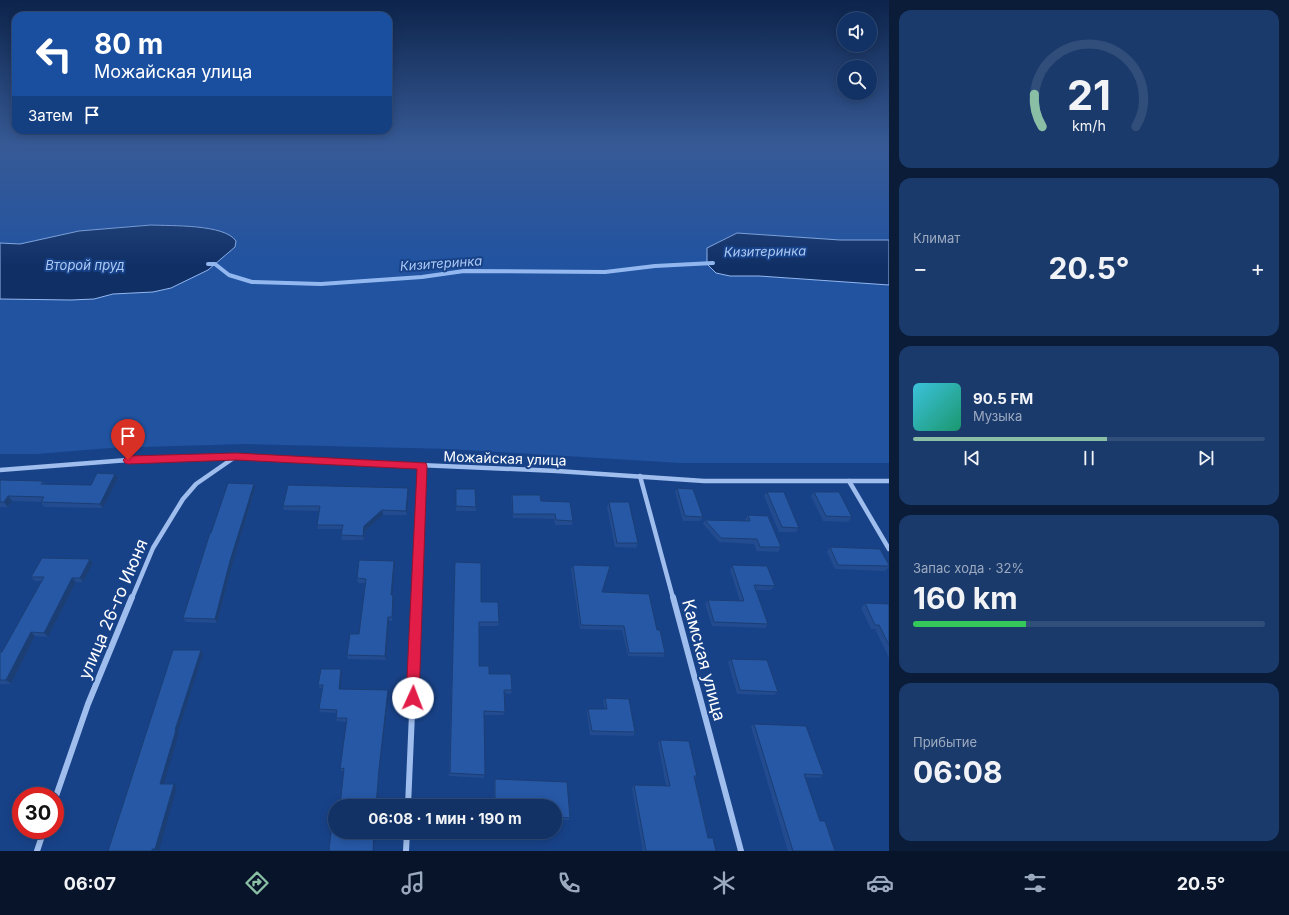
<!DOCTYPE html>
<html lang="ru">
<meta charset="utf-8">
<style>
:root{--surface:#123266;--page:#1b3a6c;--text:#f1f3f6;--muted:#9caabf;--line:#314d7a;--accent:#8abfa5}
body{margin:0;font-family:Inter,sans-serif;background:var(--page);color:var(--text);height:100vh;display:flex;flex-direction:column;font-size:15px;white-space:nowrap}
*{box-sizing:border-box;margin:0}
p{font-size:13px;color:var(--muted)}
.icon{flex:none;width:22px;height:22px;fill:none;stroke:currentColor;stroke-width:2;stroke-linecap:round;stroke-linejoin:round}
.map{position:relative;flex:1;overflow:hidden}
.details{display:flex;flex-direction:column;gap:10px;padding:10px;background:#0a1c38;width:400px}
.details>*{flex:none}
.hud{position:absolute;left:12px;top:12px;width:380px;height:122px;border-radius:12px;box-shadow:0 2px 10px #0003,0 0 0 1px var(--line);background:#1a4fa0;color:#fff;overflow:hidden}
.controls{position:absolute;left:837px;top:12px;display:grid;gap:8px}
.controls a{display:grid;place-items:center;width:40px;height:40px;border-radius:50%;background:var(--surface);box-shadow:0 2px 10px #0003,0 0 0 1px var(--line);font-size:20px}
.speed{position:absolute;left:12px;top:787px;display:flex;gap:8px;font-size:20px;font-weight:700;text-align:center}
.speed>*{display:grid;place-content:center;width:52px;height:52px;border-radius:50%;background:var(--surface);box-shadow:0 2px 10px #0003,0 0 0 1px var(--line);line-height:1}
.speed .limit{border:6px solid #d22;background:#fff;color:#111}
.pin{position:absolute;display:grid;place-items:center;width:34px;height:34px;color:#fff;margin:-41px -17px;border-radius:50% 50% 50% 0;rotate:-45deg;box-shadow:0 0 4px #0007}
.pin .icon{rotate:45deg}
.me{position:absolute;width:44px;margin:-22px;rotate:2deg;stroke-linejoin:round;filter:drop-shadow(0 0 3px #0008)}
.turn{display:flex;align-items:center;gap:14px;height:84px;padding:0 16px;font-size:18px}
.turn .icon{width:52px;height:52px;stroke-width:2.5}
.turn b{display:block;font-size:28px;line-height:34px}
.then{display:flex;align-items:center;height:38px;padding:0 16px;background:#0003;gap:8px;font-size:15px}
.big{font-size:30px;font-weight:700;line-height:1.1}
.details .tile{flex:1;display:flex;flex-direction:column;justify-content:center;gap:6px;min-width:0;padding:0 14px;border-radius:12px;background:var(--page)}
.details .dial{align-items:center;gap:0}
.dial svg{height:104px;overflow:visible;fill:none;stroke:var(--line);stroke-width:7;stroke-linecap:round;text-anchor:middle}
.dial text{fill:var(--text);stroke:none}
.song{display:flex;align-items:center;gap:12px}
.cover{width:48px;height:48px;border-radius:6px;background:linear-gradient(135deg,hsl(190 70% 55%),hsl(160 70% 35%))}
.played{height:4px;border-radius:2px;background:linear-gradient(90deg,var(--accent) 55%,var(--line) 55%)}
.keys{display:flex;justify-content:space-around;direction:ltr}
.heat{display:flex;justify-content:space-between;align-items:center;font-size:22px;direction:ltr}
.charge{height:6px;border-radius:3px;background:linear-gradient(90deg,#34c759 32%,var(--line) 0)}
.trip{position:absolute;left:328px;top:799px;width:234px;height:40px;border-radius:20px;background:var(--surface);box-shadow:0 2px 10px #0003,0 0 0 1px var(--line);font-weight:700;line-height:40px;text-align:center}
.tabs{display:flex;height:64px;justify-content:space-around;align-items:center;background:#071429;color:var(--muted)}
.tabs .icon{width:28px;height:28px}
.tabs .active{color:var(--accent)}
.tabs b{font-size:18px;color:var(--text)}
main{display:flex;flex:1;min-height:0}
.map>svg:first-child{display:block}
.green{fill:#2153a1}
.water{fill:#102f65;stroke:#93b8f0}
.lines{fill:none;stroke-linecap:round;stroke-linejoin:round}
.stream{stroke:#93b8f0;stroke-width:4}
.minor-far1{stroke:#a0beed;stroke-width:4.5}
.minor{stroke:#a0beed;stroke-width:6}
.wall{fill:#224c8f}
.shaded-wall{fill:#1b3e74}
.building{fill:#2758a6;stroke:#1b3e74}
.route{fill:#e11d48;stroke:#92132f}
.labels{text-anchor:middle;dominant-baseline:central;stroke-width:4;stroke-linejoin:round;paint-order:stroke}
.far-water-label{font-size:13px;font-style:italic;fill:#acc9f5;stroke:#184288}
.street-label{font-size:14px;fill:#fff;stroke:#184288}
.near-street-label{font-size:17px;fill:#fff;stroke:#184288}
</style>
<main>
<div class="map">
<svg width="889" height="851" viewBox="0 0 889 851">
<rect width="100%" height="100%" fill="#184288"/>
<path class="green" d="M0 147H889V240H840L737 233 707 248V264L730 276H759L889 285V463H681L449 449 244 444 110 448 37 454H0V299L71 300 94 299 113 294 153 292 171 288 208 270 235 247 197 227 151 225 79 231 20 244 0 243Z"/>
<g class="water">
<path d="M151 225C171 226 225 224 236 241L235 247 208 270 171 288 153 292 113 294 94 299 71 300 0 299V243L20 244 79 231Z"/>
<path d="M737 233 840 240H889V285L759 276H730L716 273 707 264V248Z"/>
</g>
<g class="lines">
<path class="stream" d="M208 264H215L229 275 252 282 321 284 422 277 464 271 605 272 655 266 713 263"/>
<g class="minor-far1">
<path d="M0 470 128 460 236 457 557 471 704 481H889"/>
<path d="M640 476 673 598"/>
<path d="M849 481 889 549"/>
<path d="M132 598 153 548 183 499 196 484 235 457"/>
<path d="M417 598 422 466"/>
</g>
<g class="minor">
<path d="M673 597 741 851"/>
<path d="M55 799 88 704 132 597"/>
<path d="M408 806 417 597"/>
<path d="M37 851 44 830"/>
<path d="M406 851 407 832"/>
</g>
</g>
<g class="wall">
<path d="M115 474 118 478 103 508 44 507 41 502 12 501 8 507H0V480L43 481 45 484 91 485Z"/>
<path d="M255 488 232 566 217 623 186 622 183 618 211 533Z"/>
<path d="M677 488 703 517 700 521H683L675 492Z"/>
<path d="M456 489 476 507V511H456Z"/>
<path d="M409 492 407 515H383L365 531 364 540H342L341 535 342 529H318L317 525 320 511 284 510 283 506Z"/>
<path d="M767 492 799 528 796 532H779L764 496Z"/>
<path d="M814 492 852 517 848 522 823 521 811 496Z"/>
<path d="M512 495 541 501 573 521 572 525H555L554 519 513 518 511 499Z"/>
<path d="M609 502 638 543 636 548 615 547 607 507Z"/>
<path d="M748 515 781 547 778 552 757 551 754 544 719 542 703 524 705 520 746 521 745 520Z"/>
<path d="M830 547 889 565V567L885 571 835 569 827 552Z"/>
<path d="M90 559 93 563 83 582H76L48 637 35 636 11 684H0V652H2L42 581H35L31 577Z"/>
<path d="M455 562 481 602 499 622 498 626H479V666L489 674 512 690 511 694 504 693 505 712 504 715H484L485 775 484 778 449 776Z"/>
<path d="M395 565 392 595 394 599 392 621H389L386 660 348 659 347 655 359 634 365 583H358L357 578Z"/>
<path d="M573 565 602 592 657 630 665 653 663 657 628 656 622 630 580 629 571 569Z"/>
<path d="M732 565 775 586 771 590H756L768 624 765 628 712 626 705 604 708 600 740 601 730 570Z"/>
<path d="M865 603 889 604V658L875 629H871L861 608Z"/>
<path d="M731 659 778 692 774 695 737 694 728 662Z"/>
<path d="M341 669 342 673 340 689 389 694 379 772 377 806H340L344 771H342L340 769 346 722 337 721 336 718V713L320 712 319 709 322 688H320L318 685Z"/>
<path d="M605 698 635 732 633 736 590 735 587 712 588 709H605L603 701Z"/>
<path d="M754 724 824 775 819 778 805 777 820 821 835 851H788L751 727Z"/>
<path d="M660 740 697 776 695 779 708 838 716 851H643L632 788 634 785 666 786 658 743Z"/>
<path d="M495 779 567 782 570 818 569 820H555V806H494V782Z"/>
</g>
<g class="shaded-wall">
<path d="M115 474 118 478 103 508 100 504Z"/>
<path d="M254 484 255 488 232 566 217 623 215 619 230 561Z"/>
<path d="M408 488 409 492 407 515 406 511Z"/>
<path d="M8 496 12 501 8 507 4 502Z"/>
<path d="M382 510 383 515 365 531 364 540 363 536 364 526Z"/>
<path d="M90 559 93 563 83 582 80 578Z"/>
<path d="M394 561 395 565 392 599 391 595Z"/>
<path d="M72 578 76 582 48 637 44 633Z"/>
<path d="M393 595 394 599 392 621V617Z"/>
<path d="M388 617 389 621 386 660 385 656Z"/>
<path d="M31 632 35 636 11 684 6 680Z"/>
<path d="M201 650 203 654 178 732 179 733 163 787 160 784 175 730Z"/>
<path d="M341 669 342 673 340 692 339 689Z"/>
<path d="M388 690 389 694 379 772 377 806H376L379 769Z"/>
<path d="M174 784 177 787 159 851 155 849Z"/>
<path d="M374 832H375L374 851H373Z"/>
</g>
<g class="building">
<path d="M97 473 115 474 100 504 41 502 44 497 8 496 4 502H0V480L43 481 41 484 91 485Z"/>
<path d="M228 483 254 484 230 561 215 619 183 618 210 533H211Z"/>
<path d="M288 485 408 488 406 511 382 510 364 526 363 536 341 535 343 525H317L320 506H283Z"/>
<path d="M677 488 693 489 703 517 685 516Z"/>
<path d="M456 489H475L476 507 456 506Z"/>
<path d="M767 492H784L799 528 782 527Z"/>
<path d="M814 492H839L852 517 826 516Z"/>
<path d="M512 495H540L541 501 570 502 573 521 556 520 555 514H513Z"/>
<path d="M609 502H629L638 543H617Z"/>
<path d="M748 515 768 516 781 547H760L757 539 721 538 705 520 750 521Z"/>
<path d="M830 547 880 549 889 565V566L838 565Z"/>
<path d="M42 558 90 559 80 578H72L44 633 31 632 6 680H0V652H2L44 577H31Z"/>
<path d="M359 560 394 561 391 595H393L392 617H388L385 656 347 655 350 634H359L366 579 357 578Z"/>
<path d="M455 562 481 563V602H498L499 622H479V666H489V674H511L512 690H504L505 712 484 711 485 775 450 773Z"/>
<path d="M573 565 610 566 602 592 649 594 657 630H660L665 653H629L624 626 581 625Z"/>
<path d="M732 565 767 566 775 586 754 585 768 624 714 622 708 600 744 601Z"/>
<path d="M865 603 889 604V645L879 625H875Z"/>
<path d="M173 650H201L175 730H176L160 784H174L155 849H152V851H108Z"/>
<path d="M731 659 767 660 778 692 740 690Z"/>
<path d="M321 669H341L339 689 388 690 379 769 376 806H340L344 768 340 769 347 718H336L337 710 319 709 323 685H318Z"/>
<path d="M605 698 629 699 635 732 592 731 588 709H607Z"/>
<path d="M754 724 806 726 824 775 804 774 820 821H825L835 851H793Z"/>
<path d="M660 740 689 741 697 776H694L708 838H713L716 851H646L634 785 670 786Z"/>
<path d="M495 779 567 782 570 818 555 817V806H495Z"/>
<path d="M332 824H335V832H374L373 851H329Z"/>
</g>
<linearGradient id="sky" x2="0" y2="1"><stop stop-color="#0d244b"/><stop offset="0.55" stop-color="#375a96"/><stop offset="1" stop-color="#375a96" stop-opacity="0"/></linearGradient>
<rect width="889" height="266" fill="url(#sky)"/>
<path class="route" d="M236 453 426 463 427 466 419 698 417 702 413 704 408 702 406 698 417 469 236 460 128 464 125 463 123 460 125 458 128 456Z"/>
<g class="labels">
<g class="far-water-label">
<text transform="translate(765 251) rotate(-1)">Кизитеринка</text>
<text transform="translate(441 263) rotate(-4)">Кизитеринка</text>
<text x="85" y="265">Второй пруд</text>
</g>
<g class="street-label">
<text transform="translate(505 458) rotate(2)">Можайская улица</text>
</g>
<g class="near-street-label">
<text transform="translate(113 609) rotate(-67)">улица 26-го Июня</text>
<text transform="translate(704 660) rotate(75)">Камская улица</text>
</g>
</g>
</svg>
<div class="controls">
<a><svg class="icon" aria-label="sound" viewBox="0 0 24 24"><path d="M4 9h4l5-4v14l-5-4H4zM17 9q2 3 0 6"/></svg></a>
<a><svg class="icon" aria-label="search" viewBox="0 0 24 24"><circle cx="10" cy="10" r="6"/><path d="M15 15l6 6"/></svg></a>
</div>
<div class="speed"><div class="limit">30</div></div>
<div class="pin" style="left:128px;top:460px;background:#d93025"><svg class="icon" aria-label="arrive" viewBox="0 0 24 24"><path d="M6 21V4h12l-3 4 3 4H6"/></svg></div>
<svg class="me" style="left:413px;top:698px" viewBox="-20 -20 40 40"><circle r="19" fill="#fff"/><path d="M0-13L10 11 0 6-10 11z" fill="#e11d48"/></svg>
<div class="trip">06:08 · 1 мин · 190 m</div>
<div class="hud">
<div class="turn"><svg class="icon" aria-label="left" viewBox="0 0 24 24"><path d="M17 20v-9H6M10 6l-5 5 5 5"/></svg><div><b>80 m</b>Можайская улица</div></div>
<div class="then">Затем<svg class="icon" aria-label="arrive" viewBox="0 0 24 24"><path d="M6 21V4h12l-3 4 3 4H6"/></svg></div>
</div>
</div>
<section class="details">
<div class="tile dial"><svg viewBox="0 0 100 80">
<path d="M14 69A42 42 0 1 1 86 69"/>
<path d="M14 69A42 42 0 0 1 8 44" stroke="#8abfa5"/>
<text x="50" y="56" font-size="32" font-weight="700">21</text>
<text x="50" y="72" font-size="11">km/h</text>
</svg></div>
<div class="tile"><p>Климат</p>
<div class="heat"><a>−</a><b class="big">20.5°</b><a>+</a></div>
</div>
<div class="tile">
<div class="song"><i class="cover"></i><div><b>90.5 FM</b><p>Музыка</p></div></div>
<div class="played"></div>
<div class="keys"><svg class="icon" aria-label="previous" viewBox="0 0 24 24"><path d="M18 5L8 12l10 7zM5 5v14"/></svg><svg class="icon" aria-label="pause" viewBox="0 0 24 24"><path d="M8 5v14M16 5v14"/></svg><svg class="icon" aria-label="next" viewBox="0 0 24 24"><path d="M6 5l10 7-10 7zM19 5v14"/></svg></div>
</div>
<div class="tile"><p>Запас хода · 32%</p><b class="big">160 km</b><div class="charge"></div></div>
<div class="tile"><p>Прибытие</p><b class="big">06:08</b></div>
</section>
</main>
<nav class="tabs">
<b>06:07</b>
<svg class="icon active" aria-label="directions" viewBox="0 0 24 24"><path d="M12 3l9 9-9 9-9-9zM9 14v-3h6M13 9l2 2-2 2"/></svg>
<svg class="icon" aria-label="music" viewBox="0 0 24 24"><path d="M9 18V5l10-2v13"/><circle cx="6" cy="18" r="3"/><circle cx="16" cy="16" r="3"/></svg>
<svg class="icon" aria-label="phone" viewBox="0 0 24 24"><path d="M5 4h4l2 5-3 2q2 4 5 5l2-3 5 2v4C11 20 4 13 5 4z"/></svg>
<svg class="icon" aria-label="climate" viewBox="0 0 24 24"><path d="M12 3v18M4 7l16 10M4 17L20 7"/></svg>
<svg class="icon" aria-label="car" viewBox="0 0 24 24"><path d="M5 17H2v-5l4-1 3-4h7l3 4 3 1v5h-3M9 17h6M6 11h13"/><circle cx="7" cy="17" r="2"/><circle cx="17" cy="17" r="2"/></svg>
<svg class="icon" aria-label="filters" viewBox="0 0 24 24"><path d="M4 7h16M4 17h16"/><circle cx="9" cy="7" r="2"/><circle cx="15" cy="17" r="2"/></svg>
<b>20.5°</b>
</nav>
